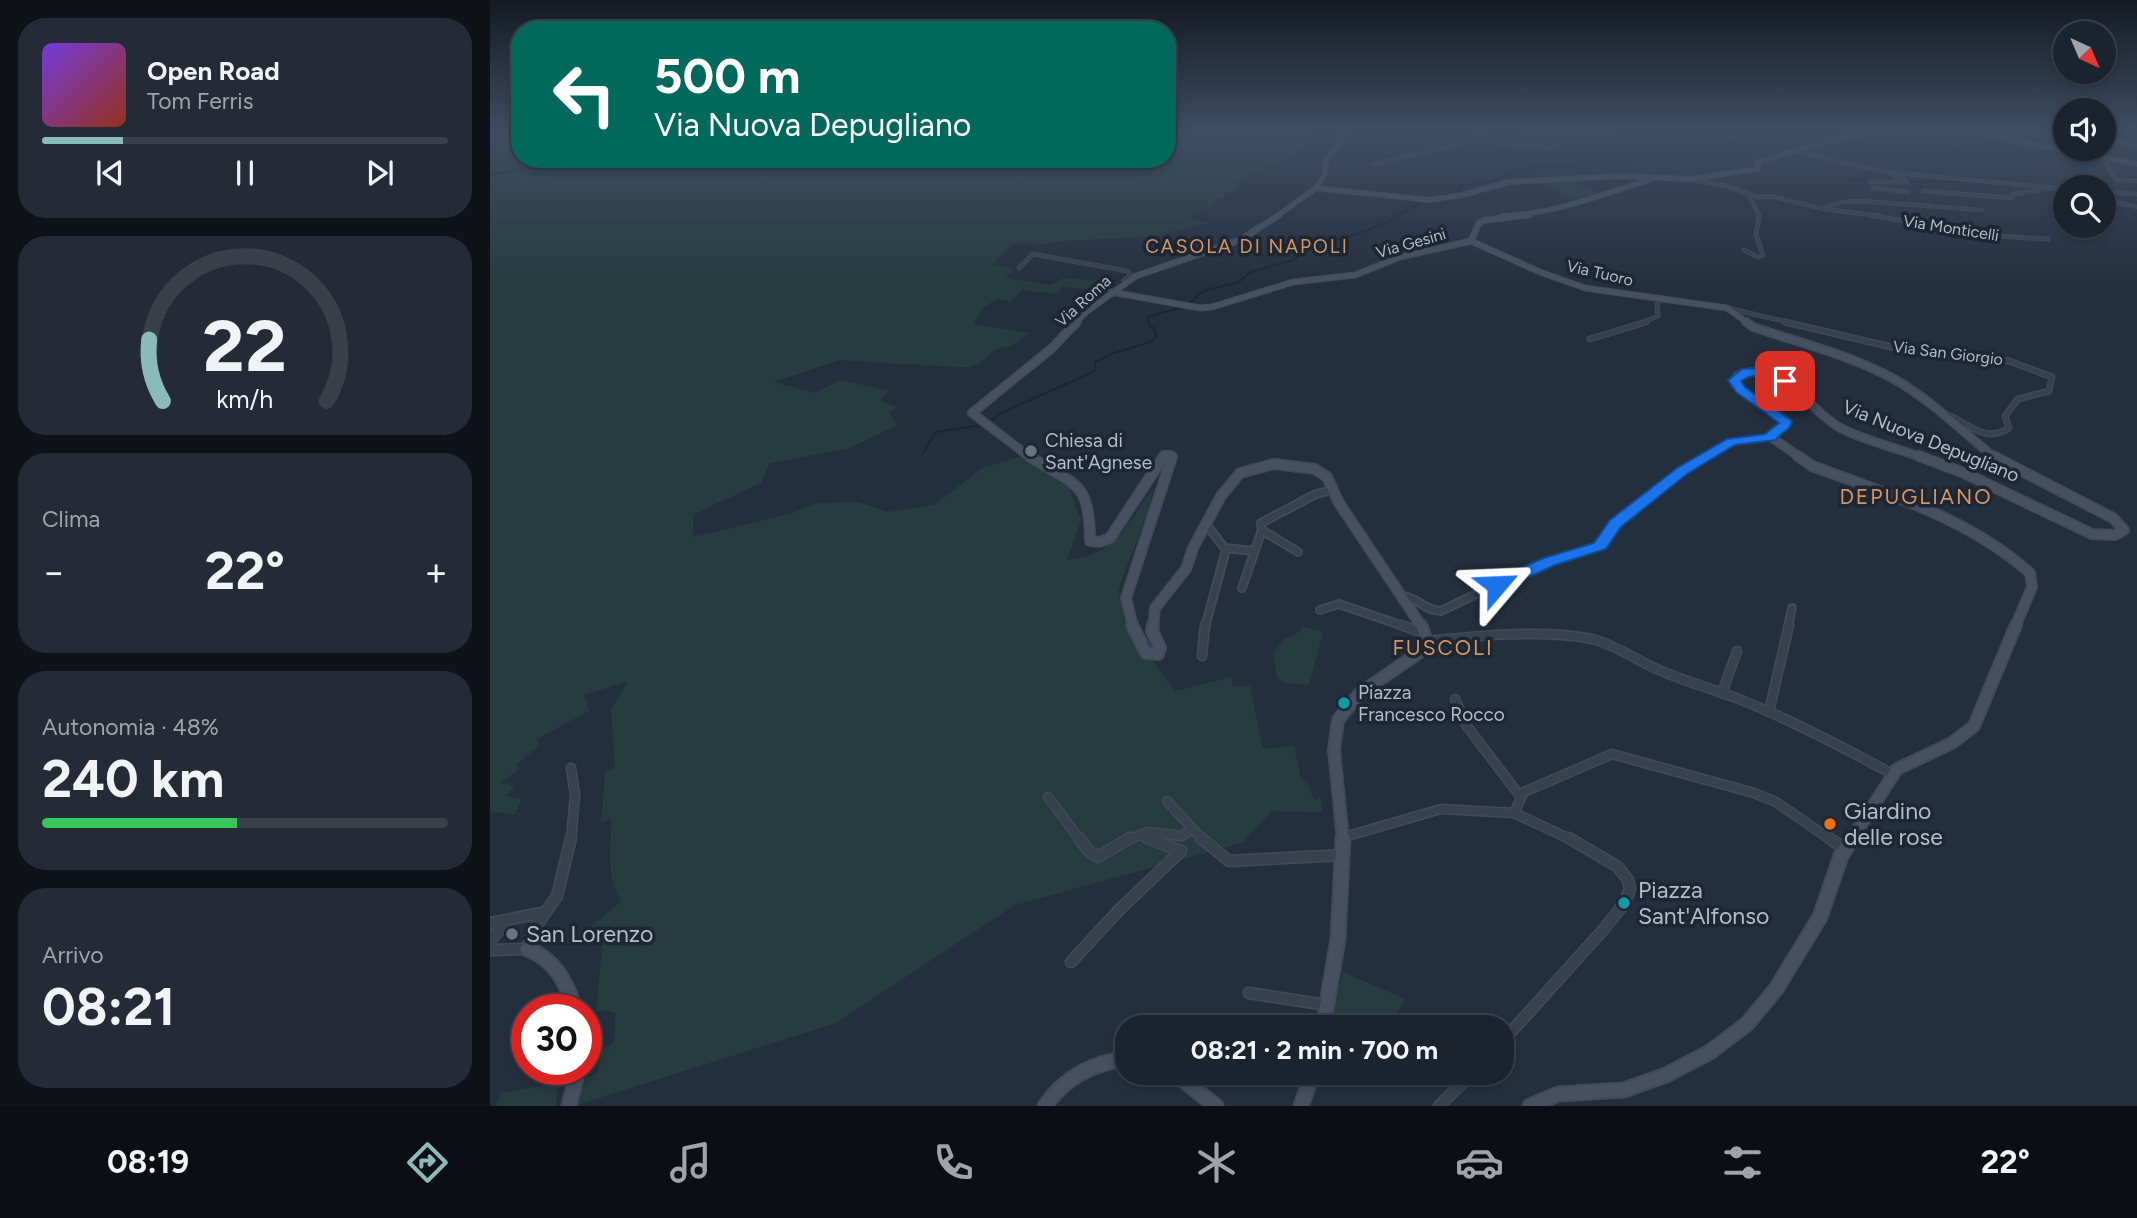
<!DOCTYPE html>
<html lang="it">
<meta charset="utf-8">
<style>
:root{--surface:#1b232e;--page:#242b36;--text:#f1f3f6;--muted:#a0a4aa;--line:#39404a;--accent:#8bbbb9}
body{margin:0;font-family:Figtree,sans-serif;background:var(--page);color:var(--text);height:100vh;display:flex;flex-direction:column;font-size:26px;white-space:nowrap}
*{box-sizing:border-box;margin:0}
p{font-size:23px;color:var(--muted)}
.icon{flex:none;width:38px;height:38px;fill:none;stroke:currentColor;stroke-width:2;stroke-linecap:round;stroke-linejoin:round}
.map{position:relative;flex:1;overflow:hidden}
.panel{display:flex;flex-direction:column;gap:18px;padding:18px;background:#0f1319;width:490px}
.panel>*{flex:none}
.hud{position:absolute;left:21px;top:21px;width:665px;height:147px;border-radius:28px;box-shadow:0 4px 10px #0003,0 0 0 2px var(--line);background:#00695c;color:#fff;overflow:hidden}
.needle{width:46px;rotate:136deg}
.buttons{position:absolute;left:1563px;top:21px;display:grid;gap:14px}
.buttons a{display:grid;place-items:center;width:63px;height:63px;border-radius:50%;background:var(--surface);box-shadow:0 4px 10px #0003,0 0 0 2px var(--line);font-size:35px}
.speed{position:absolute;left:21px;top:994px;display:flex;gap:14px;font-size:35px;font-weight:700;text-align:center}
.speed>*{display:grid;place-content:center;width:91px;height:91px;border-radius:50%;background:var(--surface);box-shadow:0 4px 10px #0003,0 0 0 2px var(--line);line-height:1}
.speed .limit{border:10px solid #d22;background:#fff;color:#111}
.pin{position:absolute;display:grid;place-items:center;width:60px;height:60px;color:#fff;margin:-30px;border-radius:14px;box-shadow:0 4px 10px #0006}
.me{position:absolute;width:77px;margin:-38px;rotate:64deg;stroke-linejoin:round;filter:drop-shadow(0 0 5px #0008)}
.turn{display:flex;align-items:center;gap:24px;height:147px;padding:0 28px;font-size:32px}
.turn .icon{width:91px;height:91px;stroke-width:2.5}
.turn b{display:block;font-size:49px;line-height:60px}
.big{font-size:52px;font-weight:700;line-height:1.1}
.panel .tile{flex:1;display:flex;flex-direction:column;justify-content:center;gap:10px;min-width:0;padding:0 24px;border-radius:28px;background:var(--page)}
.panel .dial{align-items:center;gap:0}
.dial svg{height:182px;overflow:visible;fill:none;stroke:var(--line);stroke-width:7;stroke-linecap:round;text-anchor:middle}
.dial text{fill:var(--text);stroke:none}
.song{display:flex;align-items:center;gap:21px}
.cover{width:84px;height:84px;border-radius:10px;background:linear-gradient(135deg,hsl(260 70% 55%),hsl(10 70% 35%))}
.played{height:7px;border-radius:4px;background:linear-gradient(90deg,var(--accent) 20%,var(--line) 20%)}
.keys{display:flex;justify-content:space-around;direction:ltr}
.heat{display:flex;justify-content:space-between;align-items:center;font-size:38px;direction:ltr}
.charge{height:10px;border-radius:5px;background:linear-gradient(90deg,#34c759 48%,var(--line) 0)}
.trip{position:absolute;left:625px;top:1015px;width:399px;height:70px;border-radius:28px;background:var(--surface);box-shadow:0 4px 10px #0003,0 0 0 2px var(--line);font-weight:700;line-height:70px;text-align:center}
.menu{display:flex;height:112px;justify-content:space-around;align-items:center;background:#0b0e12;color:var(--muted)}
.menu .icon{width:49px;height:49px}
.menu .current{color:var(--accent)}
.menu b{font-size:32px;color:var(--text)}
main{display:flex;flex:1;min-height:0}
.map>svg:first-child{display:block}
.medical{fill:#32303f}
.green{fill:#263c3f}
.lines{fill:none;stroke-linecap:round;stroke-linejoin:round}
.stream{stroke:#17263c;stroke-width:2}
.street-far5-casing{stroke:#414a57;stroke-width:4.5}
.street-far4-casing{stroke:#414a57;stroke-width:5}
.street-far3-casing{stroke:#414a57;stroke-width:7}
.street-far2-casing{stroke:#414a57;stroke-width:10}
.street-far1-casing{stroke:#414a57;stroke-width:11}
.street-casing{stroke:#414a57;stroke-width:13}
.secondary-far5-casing{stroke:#414a57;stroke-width:6}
.secondary-far4-casing{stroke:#414a57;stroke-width:7}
.secondary-far3-casing{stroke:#414a57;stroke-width:10}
.secondary-far2-casing{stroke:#414a57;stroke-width:12}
.secondary-far1-casing{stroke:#414a57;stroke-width:14}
.secondary-casing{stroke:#414a57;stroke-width:17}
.street-far5{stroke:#38414e;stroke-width:2.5}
.street-far4{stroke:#38414e;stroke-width:3.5}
.street-far3{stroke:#38414e;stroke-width:4.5}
.street-far2{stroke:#38414e;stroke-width:6}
.street-far1{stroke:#38414e;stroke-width:8}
.street{stroke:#38414e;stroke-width:10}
.secondary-far5{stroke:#465061;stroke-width:4.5}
.secondary-far4{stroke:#465061;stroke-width:5}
.secondary-far3{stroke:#465061;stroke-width:7}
.secondary-far2{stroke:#465061;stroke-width:9}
.secondary-far1{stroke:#465061;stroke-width:10}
.secondary{stroke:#465061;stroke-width:13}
.route{fill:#1a73e8;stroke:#114b97;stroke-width:2}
.worship-dot{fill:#6b7280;stroke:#1d2633;stroke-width:2.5}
.culture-dot{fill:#0f9aa8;stroke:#1d2633;stroke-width:2.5}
.food-dot{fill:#e8710a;stroke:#1d2633;stroke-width:2.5}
.labels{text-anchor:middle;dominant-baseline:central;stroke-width:7;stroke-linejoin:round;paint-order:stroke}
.far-street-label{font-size:16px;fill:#b4bcc9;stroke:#1d2633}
.far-quarter-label{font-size:19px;letter-spacing:2px;fill:#d59563;stroke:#1d2633}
.poi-label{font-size:19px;fill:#b4bcc9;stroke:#1d2633;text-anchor:start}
.street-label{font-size:19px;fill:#b4bcc9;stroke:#1d2633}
.neighbourhood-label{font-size:21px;letter-spacing:2px;fill:#d59563;stroke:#1d2633}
.near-poi-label{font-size:23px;fill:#b4bcc9;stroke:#1d2633;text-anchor:start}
</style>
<main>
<section class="panel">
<div class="tile">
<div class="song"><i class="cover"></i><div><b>Open Road</b><p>Tom Ferris</p></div></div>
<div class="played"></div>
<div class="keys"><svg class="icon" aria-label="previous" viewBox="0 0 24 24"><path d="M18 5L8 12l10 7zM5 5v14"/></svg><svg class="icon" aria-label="pause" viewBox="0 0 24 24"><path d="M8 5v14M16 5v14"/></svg><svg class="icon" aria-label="next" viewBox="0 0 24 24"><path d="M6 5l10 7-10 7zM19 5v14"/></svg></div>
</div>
<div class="tile dial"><svg viewBox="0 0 100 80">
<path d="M14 69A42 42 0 1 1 86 69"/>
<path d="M14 69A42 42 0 0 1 8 42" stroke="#8bbbb9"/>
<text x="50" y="56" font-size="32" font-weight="700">22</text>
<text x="50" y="72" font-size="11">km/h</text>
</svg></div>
<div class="tile"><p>Clima</p>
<div class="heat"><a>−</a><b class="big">22°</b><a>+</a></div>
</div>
<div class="tile"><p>Autonomia · 48%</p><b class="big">240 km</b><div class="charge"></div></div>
<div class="tile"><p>Arrivo</p><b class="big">08:21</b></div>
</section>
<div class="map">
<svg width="1647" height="1106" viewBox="0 0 1647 1106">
<rect width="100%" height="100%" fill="#242f3e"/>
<path class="medical" d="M997 131H1102L1065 145 1026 133 1018 135Z"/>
<g class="green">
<path d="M0 131H30V159H677V131H820L830 139 811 152 740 183 750 185 724 202 726 204 699 218 719 223 659 237 570 241 557 244 524 243 502 265 522 268 523 271 515 278 561 285 574 278 630 282C615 294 592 288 573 287L565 294 532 290 520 302 507 299 494 307 483 324 539 333 521 346 509 348 488 364 479 367H464L349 360 284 382 325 393 351 380 399 391 389 400 407 407 399 413 408 425 357 449 280 463 271 483 204 514 203 537 299 514 328 503 368 502 398 512 444 505 494 467 533 456 579 488 591 520 577 560C627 555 636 525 663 488L659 508 628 590 635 623 685 691 741 677 743 686H760L773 749 804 746 811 778 818 784 824 800 830 798 833 812 782 811 752 843 525 905 346 1023 84 1106 96 1078 108 1072 111 1049 125 1042V1013L115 1010 106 1012 113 939 105 940 98 928 131 902C115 874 121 850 121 819L111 822 115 773 125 768 121 710 138 681 94 695 99 711 47 739 50 745 26 765 30 768 11 783 25 786 15 796 32 799 24 815 0 811Z"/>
<path d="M1083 179 1110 195 1080 199 1054 182Z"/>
<path d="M812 626 833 632 819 685 796 683 787 678 783 652 796 637 797 639 810 631Z"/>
<path d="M853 972 915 999 900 1027H869L842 1015Z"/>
<path d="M68 1083 66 1106H6L11 1093Z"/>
</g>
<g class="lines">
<g class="stream">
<path d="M122 159H127"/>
<path d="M0 175 78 159"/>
<path d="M1357 180 1380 181"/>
<path d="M1417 182H1471L1537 187"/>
<path d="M1428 183 1448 205"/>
<path d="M937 198 968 193 971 185 993 184 1037 168 1135 161 1139 159 1137 155 1162 153 1179 146 1212 148 1236 145 1274 131"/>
<path d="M700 303 713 291 749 282 760 272 804 260 819 247 871 233 900 221 932 201"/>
<path d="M500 422 509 414 605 371V362L621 354 660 342 666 337 664 328 659 326 658 317 696 306"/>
<path d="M433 453 446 432 491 425"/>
</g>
<g class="street-far5-casing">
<g id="street-far5">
<path d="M1618 131H1626"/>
<path d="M1436 134 1469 144"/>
<path d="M978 139 1059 148 1106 131"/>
<path d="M904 140 971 142"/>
<path d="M1304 151 1395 172 1575 189"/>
<path d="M1611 156 1627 180 1647 181"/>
<path d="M884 164 966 145 996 131"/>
<path d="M1200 179 1236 186 1268 197H1285L1334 209 1390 216"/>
<path d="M1380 182H1417L1402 174"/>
<path d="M1383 188 1418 192"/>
<path d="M1433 191 1522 198 1523 194 1549 190"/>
<path d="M1614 192 1647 194"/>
<path d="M1619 192 1624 202 1647 207"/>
<path d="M1259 195 1269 216"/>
<path d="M1335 208 1352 202 1371 201 1492 210"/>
</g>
</g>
<g class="street-far4-casing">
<g id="street-far4">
<path d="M1380 215 1492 235 1558 239"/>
<path d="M1254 250 1268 257 1273 255 1266 235 1269 215"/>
<path d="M529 268 543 254 637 271 641 275 634 280 636 282"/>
<path d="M1237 308 1302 323"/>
<path d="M1151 323 1168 316 1167 304 1171 300"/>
</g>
</g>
<g class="street-far3-casing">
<g id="street-far3">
<path d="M1295 322 1423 352 1519 361 1562 377 1559 391 1528 399 1515 416 1519 428C1493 445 1476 420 1451 412"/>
<path d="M1100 339 1156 322"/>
<path d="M1215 458 1242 442 1281 437"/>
</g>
</g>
<g class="street-far2-casing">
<g id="street-far2">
<path d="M735 548 764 551"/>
<path d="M808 552 772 530 771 523 826 494 843 490"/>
<path d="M752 588 772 530"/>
<path d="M911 596C927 596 934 611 951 611L1029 573 1110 546 1125 524 1192 471 1218 456"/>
<path d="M830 610 849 604 916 627"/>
<path d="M715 627 736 550 716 524"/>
<path d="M1298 627 1302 608"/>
</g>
</g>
<g class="street-far1-casing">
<g id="street-far1">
<path d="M911 625 934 633"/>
<path d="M937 641C985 636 1055 629 1102 639 1126 645 1146 660 1169 670 1197 682 1226 690 1254 701 1305 722 1353 747 1402 774"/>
<path d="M712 656 715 625"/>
<path d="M1232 693 1247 651"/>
<path d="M965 699 976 725 1030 796"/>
<path d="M1279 712 1299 625"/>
<path d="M558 797 590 840"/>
<path d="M677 801 713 840"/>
<path d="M1024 813 1034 792 1122 754 1264 793 1286 802 1341 840"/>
<path d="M650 835 662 840"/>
<path d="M854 837 951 809 1024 813 1082 840"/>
<path d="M81 840 85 795 81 768"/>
<path d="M637 840 657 832 692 836 702 829"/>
</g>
</g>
<g class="street-casing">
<g id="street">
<path d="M589 838 598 850 608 857 640 838"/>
<path d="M711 838 739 861 854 855"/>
<path d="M1339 838 1355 849"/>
<path d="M0 923 56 912"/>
<path d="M0 941 17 921"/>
<path d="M0 950 37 949 44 929 67 896 81 838"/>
<path d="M581 962 629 910 691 851 657 838"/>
<path d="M759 993 836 1005"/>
<path d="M1012 1042 1113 930 1134 904 1140 889 1138 880 1128 867 1079 838"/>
<path d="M949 1106 982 1073"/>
</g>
</g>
<g class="secondary-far5-casing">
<g id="secondary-far5">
<path d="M1102 131H1126"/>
<path d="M1407 131 1434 134 1480 132"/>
<path d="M1474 131 1647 164"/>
<path d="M1503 131 1575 137"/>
<path d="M1614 140 1647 144"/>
<path d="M826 188 939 200 972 195 1019 182 1130 176 1200 179 1267 169 1268 162 1337 141 1403 131"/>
<path d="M787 216 826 188 835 174 836 160 855 137V131"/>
<path d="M1012 216C1068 213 1107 196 1159 180"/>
</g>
</g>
<g class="secondary-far4-casing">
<g id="secondary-far4">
<path d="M981 241 1050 272 1095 288 1237 308 1258 323"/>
<path d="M621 292 710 308 722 307 803 282 865 275 910 257 981 241 989 223 995 220 1039 215"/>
<path d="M585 323 596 312 646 276 750 240 789 215"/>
</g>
</g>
<g class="secondary-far3-casing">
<g id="secondary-far3">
<path d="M1256 322 1263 327C1310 343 1360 355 1404 379 1441 400 1472 431 1505 458"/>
<path d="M541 458 482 413 561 349 587 322"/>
<path d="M672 458 676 455 682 458"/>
<path d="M1311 458 1281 437 1296 421 1250 389 1245 384 1247 376C1291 357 1315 406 1347 426 1366 438 1410 449 1433 458"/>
</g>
</g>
<g class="secondary-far2-casing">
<g id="secondary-far2">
<path d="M539 456C585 486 600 480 600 541L610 542 620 538 674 456"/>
<path d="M1308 456 1322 466C1398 494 1478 518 1540 573L1542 587 1525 627"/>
<path d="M1429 456 1474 473 1602 534 1625 535 1634 530 1623 518 1503 456"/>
<path d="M643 627 636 598 682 457 679 456"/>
<path d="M663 627 665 608 696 569 703 548 731 496 750 473 784 464 825 469 837 477 849 503 932 627"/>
</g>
</g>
<g class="secondary-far1-casing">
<g id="secondary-far1">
<path d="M642 625 656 653 668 654 670 648 662 631 663 625"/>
<path d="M853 840 844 750 848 720 870 693 933 650 937 641 931 625"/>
<path d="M1361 840 1407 769 1462 743 1484 726 1526 625"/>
</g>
</g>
<g class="secondary-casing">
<g id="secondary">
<path d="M37 949C65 959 77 983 85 1010"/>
<path d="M833 1027 848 939 853 838"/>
<path d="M684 1073 726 1106"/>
<path d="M79 1106 88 1069"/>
<path d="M555 1106C576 1076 602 1064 637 1058"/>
<path d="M811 1106 823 1073"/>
<path d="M1040 1106 1068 1094 1134 1090 1176 1075 1220 1052 1257 1024 1286 989 1330 917 1351 856 1362 838"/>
</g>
</g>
<use href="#street-far5" class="street-far5"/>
<use href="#street-far4" class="street-far4"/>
<use href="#street-far3" class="street-far3"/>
<use href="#street-far2" class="street-far2"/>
<use href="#street-far1" class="street-far1"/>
<use href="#street" class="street"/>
<use href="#secondary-far5" class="secondary-far5"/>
<use href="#secondary-far4" class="secondary-far4"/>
<use href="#secondary-far3" class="secondary-far3"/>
<use href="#secondary-far2" class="secondary-far2"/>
<use href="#secondary-far1" class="secondary-far1"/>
<use href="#secondary" class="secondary"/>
</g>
<linearGradient id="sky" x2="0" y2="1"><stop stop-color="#141a22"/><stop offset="0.46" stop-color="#3f4d63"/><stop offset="1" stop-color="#3f4d63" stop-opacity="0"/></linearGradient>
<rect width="1647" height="285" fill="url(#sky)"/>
<path class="route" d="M1271 368 1301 381 1295 385C1279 380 1267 370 1251 381L1255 387 1302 421C1301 431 1290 432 1286 440L1245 445 1197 474 1131 527 1116 549 1065 565 1013 589H1001L999 585 1001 581 1054 558 1104 543 1120 520 1187 468 1237 439 1275 434 1289 423 1246 392 1238 380 1252 369Z"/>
<g class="worship-dot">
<circle cx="541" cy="451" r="7"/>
<circle cx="22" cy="934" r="7"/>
</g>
<g class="culture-dot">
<circle cx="854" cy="703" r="7"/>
<circle cx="1134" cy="903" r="7"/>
</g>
<circle class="food-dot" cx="1340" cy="824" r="7"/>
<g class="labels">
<g class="far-street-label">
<text transform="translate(1461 228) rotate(9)">Via Monticelli</text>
<text transform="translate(921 243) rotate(-16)">Via Gesini</text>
<text transform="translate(1110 273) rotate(13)">Via Tuoro</text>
<text transform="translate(593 301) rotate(-42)">Via Roma</text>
<text transform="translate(1458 353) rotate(7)">Via San Giorgio</text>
</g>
<g class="far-quarter-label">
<text x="757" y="246">CASOLA DI NAPOLI</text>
</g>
<g class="poi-label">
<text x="555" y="440">Chiesa di<tspan x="555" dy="22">Sant'Agnese</tspan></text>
<text x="868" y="692">Piazza<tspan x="868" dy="22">Francesco Rocco</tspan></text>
</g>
<g class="street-label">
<text transform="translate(1441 441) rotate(22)">Via Nuova Depugliano</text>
</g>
<g class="neighbourhood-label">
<text x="1426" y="496">DEPUGLIANO</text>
<text x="953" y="647">FUSCOLI</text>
</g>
<g class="near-poi-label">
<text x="1354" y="811">Giardino<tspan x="1354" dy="26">delle rose</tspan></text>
<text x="1148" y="890">Piazza<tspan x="1148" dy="26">Sant'Alfonso</tspan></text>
<text x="36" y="934">San Lorenzo</text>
</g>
</g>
</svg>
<div class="buttons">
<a><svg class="needle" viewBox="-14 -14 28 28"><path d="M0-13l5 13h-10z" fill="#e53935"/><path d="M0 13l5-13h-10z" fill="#a0a4aa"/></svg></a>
<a><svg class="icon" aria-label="sound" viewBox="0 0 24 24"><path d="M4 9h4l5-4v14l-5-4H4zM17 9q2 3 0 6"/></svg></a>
<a><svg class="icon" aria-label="search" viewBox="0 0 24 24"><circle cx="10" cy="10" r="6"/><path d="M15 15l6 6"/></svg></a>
</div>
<div class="speed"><div class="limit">30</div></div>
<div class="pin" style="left:1295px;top:381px;background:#d93025"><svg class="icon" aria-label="arrive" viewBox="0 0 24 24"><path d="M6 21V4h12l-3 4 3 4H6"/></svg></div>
<svg class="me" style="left:1007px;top:585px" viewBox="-20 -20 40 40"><path d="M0-17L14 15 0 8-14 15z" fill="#1a73e8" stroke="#fff" stroke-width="4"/></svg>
<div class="trip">08:21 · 2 min · 700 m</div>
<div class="hud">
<div class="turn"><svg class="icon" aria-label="left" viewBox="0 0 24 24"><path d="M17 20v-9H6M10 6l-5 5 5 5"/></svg><div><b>500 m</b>Via Nuova Depugliano</div></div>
</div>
</div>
</main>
<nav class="menu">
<b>08:19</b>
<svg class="icon current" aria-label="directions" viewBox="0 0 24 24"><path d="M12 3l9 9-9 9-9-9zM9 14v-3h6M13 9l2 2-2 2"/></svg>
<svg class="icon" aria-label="music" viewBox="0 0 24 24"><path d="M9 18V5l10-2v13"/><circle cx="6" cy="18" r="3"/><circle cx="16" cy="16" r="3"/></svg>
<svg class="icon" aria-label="phone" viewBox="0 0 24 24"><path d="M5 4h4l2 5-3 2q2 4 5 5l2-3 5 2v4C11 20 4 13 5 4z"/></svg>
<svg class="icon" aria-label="climate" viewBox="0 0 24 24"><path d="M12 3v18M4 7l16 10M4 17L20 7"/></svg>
<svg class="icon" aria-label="car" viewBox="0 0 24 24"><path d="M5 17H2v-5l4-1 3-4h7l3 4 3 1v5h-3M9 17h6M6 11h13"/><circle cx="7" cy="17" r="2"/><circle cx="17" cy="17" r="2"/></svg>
<svg class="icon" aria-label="filters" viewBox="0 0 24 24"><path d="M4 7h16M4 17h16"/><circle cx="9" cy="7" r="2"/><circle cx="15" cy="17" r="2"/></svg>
<b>22°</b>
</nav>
